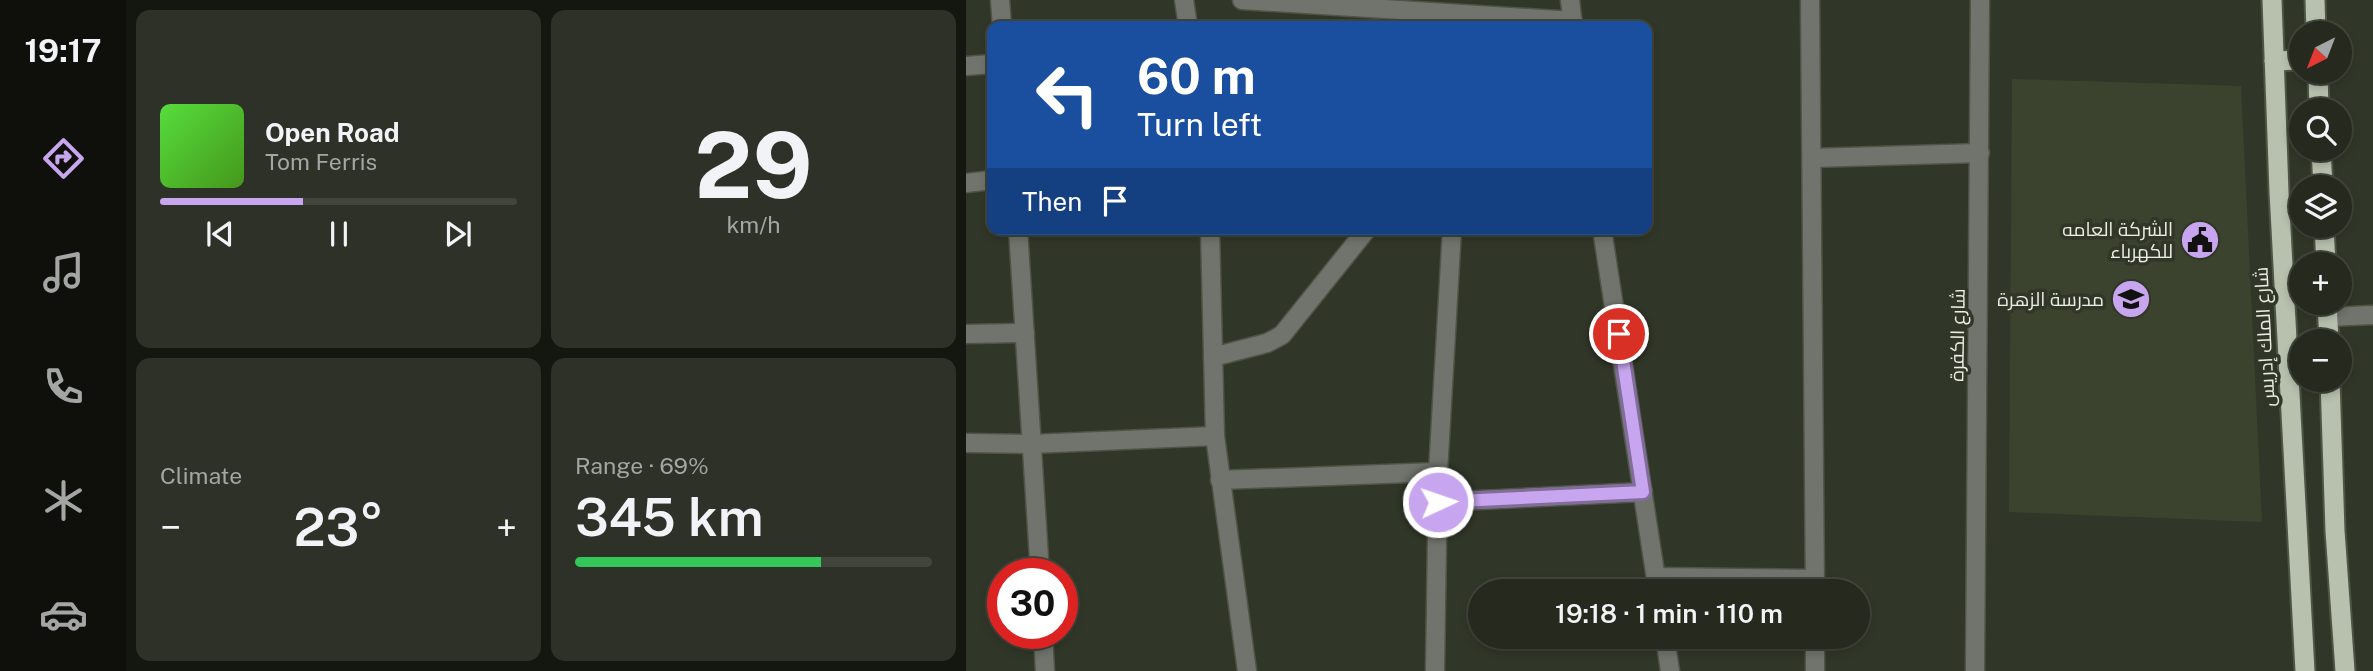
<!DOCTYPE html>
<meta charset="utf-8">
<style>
:root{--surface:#25291e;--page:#2d3127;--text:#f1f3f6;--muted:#a3a6a4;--line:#42453c;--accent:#c8a6ef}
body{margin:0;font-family:"Public Sans",Cairo,sans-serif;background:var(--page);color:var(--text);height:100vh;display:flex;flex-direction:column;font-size:26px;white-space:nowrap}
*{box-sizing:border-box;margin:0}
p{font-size:23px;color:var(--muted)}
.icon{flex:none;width:38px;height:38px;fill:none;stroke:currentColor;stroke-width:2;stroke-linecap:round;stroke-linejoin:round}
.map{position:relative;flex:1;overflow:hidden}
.side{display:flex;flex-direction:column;gap:10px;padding:10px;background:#141710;width:840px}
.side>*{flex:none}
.guide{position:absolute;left:21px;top:21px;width:665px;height:214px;border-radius:14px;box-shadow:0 4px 10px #0003,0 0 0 2px var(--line);background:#1a4fa0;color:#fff;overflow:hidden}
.needle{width:46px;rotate:222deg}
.fabs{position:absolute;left:1323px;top:21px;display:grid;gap:14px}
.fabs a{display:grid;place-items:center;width:63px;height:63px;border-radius:50%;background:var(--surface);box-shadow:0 4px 10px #0003,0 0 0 2px var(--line);font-size:35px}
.speed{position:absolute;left:21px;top:558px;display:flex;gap:14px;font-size:35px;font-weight:700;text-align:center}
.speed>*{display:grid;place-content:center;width:91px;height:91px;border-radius:50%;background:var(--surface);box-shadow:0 4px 10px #0003,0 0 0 2px var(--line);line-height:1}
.speed .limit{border:10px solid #d22;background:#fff;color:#111}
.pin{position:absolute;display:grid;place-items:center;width:60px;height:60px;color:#fff;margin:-30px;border:4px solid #fff;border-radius:50%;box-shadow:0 2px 7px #0007}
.me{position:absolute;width:77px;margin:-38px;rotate:87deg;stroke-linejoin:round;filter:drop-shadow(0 0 5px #0008)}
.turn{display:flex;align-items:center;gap:24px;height:147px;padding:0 35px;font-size:32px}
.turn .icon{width:91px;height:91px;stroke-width:2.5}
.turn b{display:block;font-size:49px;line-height:60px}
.then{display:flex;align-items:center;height:66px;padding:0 35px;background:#0003;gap:14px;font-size:26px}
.big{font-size:52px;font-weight:600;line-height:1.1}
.side .widget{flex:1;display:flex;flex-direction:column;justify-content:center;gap:10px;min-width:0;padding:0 24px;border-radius:14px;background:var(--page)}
.side .dial{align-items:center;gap:0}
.dial b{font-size:91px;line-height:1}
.song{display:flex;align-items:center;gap:21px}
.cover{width:84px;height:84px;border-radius:10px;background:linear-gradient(135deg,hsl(110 70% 55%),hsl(100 70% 35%))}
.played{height:7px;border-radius:4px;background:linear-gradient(90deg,var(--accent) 40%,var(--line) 40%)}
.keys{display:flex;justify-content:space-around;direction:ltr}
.heat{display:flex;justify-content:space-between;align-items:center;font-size:38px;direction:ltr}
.charge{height:10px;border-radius:5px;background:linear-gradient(90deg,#34c759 69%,var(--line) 0)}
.side .tiles{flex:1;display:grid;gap:10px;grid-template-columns:repeat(2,1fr)}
.trip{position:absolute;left:502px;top:579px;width:402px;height:70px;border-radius:35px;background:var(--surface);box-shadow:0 4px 10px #0003,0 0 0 2px var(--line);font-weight:600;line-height:70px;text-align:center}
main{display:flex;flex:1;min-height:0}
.tabs{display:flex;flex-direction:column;width:126px;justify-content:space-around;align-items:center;background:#0f100c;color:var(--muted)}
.tabs .icon{width:49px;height:49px}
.tabs .selected{color:var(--accent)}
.tabs b{font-size:32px;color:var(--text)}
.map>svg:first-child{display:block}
.built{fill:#3b422e}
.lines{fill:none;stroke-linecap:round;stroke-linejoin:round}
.minor-casing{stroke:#4f5446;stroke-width:21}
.trunk-casing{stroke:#4f5446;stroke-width:23}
.minor{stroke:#71746d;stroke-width:18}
.trunk{stroke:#b8c0ae;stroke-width:19}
.route-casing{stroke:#826c9b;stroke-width:18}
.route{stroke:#c8a6ef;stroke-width:12}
.labels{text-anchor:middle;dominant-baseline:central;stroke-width:7;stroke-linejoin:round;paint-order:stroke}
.poi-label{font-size:19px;fill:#eaeee4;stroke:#313728;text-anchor:end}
.street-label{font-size:19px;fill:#eaeee4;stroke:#313728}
</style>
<main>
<nav class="tabs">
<b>19:17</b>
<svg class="icon selected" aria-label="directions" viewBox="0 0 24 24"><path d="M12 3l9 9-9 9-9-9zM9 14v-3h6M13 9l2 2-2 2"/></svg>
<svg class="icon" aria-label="music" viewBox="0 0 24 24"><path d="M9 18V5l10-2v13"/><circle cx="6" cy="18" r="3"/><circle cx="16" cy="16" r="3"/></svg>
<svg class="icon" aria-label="phone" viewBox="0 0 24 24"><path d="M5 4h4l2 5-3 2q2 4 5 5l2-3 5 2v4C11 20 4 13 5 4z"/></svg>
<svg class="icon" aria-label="climate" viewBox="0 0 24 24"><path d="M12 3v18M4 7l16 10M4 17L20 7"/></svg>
<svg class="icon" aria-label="car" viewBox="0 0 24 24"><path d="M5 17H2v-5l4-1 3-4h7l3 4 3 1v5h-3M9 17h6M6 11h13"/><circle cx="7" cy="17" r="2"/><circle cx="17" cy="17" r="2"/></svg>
</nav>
<section class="side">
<div class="tiles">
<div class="widget">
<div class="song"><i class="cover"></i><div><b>Open Road</b><p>Tom Ferris</p></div></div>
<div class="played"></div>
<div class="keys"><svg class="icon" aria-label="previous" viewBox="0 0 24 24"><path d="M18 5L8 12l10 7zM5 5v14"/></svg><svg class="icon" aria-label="pause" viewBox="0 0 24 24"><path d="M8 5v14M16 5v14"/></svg><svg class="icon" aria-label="next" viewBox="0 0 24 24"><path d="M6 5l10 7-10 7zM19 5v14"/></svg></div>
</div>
<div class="widget dial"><b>29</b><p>km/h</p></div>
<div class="widget"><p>Climate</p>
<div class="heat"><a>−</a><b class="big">23°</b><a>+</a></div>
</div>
<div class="widget"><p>Range · 69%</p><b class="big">345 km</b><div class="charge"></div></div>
</div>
</section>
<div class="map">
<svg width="1407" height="671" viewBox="0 0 1407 671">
<rect width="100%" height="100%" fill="#313728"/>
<path class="built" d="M1046 79 1275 86 1296 522 1043 512Z"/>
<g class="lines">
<g class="minor-casing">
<g id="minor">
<path d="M34 0 36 26"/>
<path d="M218 0 222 26"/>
<path d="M276 0 607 21"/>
<path d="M604 0 607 26"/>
<path d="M844 0 849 592"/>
<path d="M0 66 26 64"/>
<path d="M846 158 1014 153"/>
<path d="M0 183 26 180"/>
<path d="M52 229 74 574"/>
<path d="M244 229 249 436 281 671"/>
<path d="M636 229 692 592"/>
<path d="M1362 317 1407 315"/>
<path d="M0 334 59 333"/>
<path d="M247 357 301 343 316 335 401 229"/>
<path d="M0 443 66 444 249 436"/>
<path d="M254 480 472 472"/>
<path d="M472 502 677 492"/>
<path d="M690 577 849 579"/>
<path d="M77 634 79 671"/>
<path d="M699 637 704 671"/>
<path d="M849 637V671"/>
<path d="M469 671 472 472 486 229"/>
<path d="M1009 671 1014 0"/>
</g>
</g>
<g class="trunk-casing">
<g id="trunk">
<path d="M1306 0 1313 192 1339 671"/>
<path d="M1349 0 1350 33"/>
<path d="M1308 61 1335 60"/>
<path d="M1352 72 1353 110"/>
<path d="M1355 149 1357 187"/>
<path d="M1358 226 1360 264"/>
<path d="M1361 303 1363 341"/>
<path d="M1364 380 1369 531 1379 671"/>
</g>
</g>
<use href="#minor" class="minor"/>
<use href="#trunk" class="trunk"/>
</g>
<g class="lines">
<g class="route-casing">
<path id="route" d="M472 502 677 492 653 334"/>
</g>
<use href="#route" class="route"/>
</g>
<defs>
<g id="civic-disc" transform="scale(2.0125)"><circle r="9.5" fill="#c8a6ef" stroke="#313728"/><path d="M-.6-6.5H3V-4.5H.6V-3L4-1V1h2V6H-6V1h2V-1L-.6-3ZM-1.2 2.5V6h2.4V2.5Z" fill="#111"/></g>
<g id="school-disc" transform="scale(2.0125)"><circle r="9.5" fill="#c8a6ef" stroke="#313728"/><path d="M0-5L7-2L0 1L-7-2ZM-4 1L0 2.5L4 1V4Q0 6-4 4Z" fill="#111"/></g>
</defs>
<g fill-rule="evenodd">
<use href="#civic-disc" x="1234" y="240"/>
<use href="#school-disc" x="1165" y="299"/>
</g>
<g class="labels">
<g class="poi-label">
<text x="1207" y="229">الشركة العامه<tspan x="1207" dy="22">للكهرباء</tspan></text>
<text x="1138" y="299">مدرسة الزهرة</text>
</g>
<g class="street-label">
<text transform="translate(991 335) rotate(-89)">شارع الكفرة</text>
<text transform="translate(1298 337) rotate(-93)">شارع الملك إدريس</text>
</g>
</g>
</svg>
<div class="fabs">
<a><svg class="needle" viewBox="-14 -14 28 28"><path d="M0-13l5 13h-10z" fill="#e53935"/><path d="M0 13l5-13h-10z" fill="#a3a6a4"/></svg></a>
<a><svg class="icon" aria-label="search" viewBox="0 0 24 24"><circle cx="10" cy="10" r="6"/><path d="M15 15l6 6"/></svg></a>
<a><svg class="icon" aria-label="layers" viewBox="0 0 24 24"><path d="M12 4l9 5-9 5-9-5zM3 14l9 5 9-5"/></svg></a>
<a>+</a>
<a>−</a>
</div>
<div class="speed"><div class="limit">30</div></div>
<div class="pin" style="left:653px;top:334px;background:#d93025"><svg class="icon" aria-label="arrive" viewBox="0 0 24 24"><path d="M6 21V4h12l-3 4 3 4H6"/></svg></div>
<svg class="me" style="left:472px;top:502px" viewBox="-20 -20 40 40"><circle r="17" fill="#c8a6ef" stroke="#fff" stroke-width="3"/><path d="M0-11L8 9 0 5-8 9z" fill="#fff"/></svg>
<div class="trip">19:18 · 1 min · 110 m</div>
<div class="guide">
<div class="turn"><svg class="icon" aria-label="left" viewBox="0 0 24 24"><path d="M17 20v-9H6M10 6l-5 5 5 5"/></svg><div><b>60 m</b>Turn left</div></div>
<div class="then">Then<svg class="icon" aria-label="arrive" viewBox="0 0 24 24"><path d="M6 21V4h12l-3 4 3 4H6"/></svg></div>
</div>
</div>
</main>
